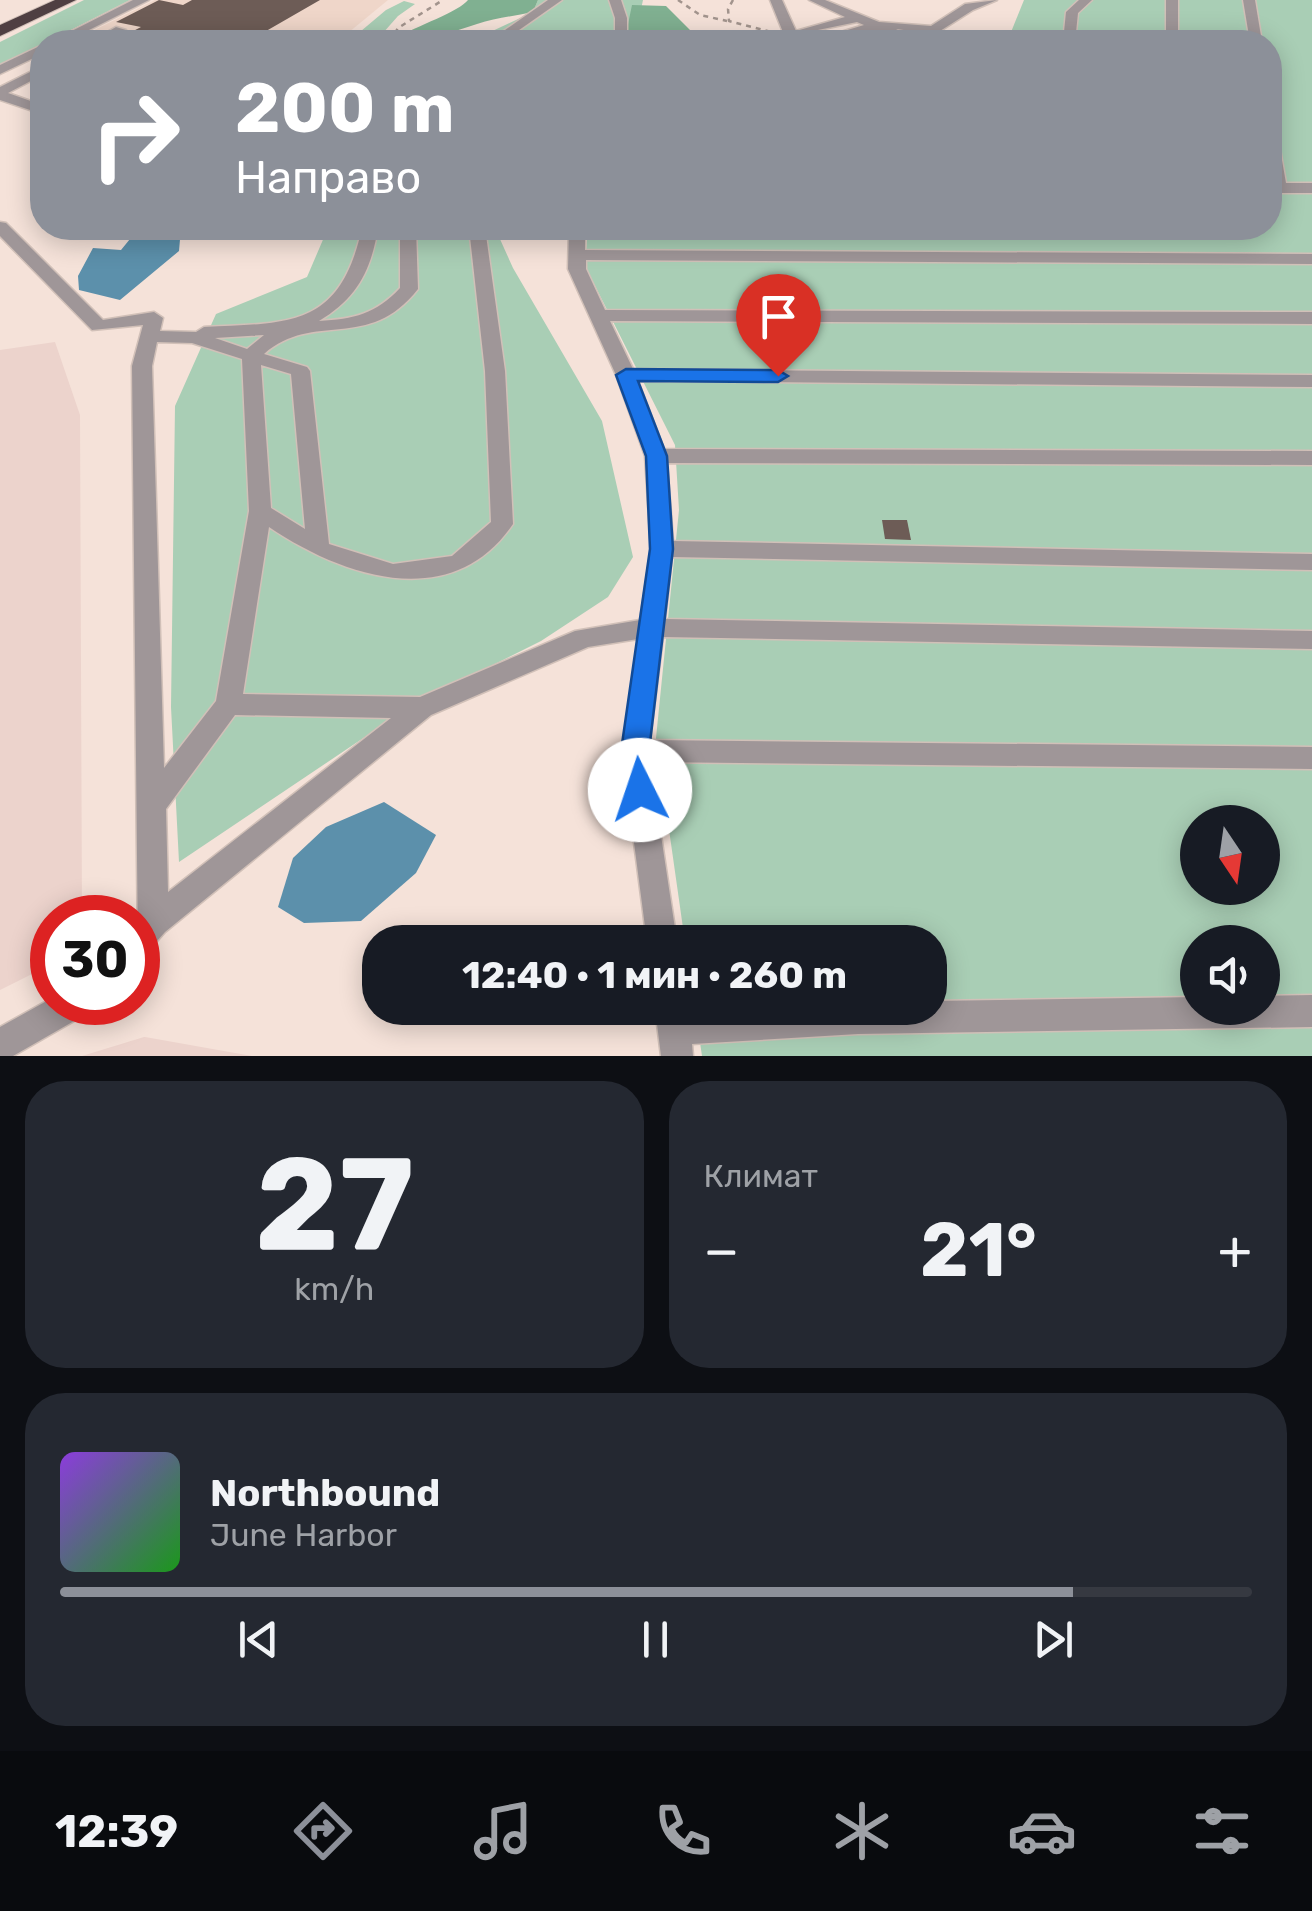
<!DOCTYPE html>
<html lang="ru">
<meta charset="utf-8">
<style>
:root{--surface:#171b24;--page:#242831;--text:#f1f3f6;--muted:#9ea1a6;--line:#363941;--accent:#8c9099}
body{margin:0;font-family:Rubik,sans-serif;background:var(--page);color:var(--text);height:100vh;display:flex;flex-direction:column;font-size:38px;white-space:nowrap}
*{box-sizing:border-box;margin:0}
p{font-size:32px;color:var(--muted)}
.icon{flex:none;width:55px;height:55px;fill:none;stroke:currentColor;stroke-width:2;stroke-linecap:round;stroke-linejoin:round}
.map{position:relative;height:1056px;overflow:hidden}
.panel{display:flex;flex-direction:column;gap:25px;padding:25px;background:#0d0f14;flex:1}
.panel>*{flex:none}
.hud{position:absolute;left:30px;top:30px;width:1252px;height:210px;border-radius:40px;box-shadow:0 5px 25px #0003;background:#8c9099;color:#fff;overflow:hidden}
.needle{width:65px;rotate:167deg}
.controls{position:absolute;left:1180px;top:805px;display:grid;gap:20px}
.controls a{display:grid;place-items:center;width:100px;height:100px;border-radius:50%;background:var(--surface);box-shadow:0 5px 25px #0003;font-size:50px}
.speed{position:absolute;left:30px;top:895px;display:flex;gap:20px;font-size:50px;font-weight:700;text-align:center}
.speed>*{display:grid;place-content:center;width:130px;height:130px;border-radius:50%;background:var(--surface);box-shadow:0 5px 25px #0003;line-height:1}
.speed .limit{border:15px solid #d22;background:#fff;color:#111}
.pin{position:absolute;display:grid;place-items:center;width:85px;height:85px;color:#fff;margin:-102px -42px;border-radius:50% 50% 50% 0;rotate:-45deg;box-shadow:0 0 10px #0007}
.pin .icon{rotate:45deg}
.me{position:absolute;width:110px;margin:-55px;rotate:356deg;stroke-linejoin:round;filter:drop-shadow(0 0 8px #0008)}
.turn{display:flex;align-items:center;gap:35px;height:210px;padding:0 40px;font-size:45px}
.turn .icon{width:130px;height:130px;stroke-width:2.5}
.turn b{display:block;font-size:70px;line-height:85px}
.big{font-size:75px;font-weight:700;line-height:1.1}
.panel .widget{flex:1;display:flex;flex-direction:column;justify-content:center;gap:15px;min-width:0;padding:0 35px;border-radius:40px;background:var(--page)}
.panel .dial{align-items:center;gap:0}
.dial b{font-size:130px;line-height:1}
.song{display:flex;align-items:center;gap:30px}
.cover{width:120px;height:120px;border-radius:15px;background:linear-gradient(135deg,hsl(270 70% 55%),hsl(120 70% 35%))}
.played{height:10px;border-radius:5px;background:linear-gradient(90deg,var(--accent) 85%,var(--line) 85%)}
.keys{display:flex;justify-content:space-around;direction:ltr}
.heat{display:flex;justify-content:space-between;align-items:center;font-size:55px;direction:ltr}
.panel .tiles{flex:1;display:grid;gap:25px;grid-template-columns:1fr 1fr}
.widget:last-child{grid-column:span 2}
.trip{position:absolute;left:362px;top:925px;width:585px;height:100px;border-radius:40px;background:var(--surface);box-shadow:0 5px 25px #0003;font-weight:700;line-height:100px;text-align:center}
.menu{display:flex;height:160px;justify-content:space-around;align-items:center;background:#090b0e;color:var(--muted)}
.menu .icon{width:70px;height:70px}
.menu .selected{color:var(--accent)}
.menu b{font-size:45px;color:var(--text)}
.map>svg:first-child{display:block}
.built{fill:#efd6c9}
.industrial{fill:#ecd3cc}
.green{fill:#a9ceb5;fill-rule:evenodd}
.forest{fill:#80b091}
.water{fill:#5c90ab}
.building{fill:#6d5c56}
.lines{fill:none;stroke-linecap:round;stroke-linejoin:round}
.minor-casing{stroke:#d1c0b8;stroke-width:3}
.highway-casing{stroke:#d1c0b8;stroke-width:2}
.path{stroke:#a2948d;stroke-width:2.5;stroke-dasharray:5 5;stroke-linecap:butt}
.minor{fill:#9f9698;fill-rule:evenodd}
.highway{fill:#4f3f42;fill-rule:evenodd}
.route{fill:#1a73e8;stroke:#114b97;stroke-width:2.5}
</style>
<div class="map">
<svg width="1312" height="1056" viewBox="0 0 1312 1056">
<rect width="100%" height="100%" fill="#f5e2d9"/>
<path class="built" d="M155 0H388L337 42H70Z"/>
<g class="industrial">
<path d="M55 342 80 415 82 917 52 918V964L0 990V350Z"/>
<path d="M144 1037H145L252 1056H82Z"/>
</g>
<g class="green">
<path d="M84 0H130L0 66V42Z"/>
<path d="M538 0H643L634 42H469L533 12Z"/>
<path d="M1024 0H1312V184H1270V42H1007Z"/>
<path d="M404 1 415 4 398 16 375 42H348L386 10Z"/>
<path d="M1270 192H1312V1056H702L695 1008H930V942H685L656 738 679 510 675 445 585 266 588 228H1270ZM1198 822H1262V888H1198ZM1198 942H1262V1008H1198Z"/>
<path d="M328 228H495L513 268 602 421 633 557 608 597 541 641 411 706 179 862 171 707 175 406 216 314 307 277Z"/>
</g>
<g class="forest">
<path d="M468 0H538L533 12C514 16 495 18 477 24 448 33 430 42 398 37 415 27 460 11 468 0Z"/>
<path d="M632 5 666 6 692 32 715 42H643L627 29Z"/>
</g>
<g class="water">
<path d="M139 228H181L179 251 120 300 79 290 78 276 93 248 121 250Z"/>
<path d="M384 802 436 835 416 873 361 921 304 923 278 907 293 858 326 827Z"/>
</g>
<g class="building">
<path d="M159 0 183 5 192 0H320L247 42H112L141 27 116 22Z"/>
<path d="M882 520H907L911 540 885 539Z"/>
</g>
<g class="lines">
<g class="minor-casing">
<g id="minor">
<path d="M133 0H149L65 42H50Z"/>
<path d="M548 0H562L502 42H488Z"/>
<path d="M609 0H621L627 18V42H615V18Z"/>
<path d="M770 0H782L796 31 845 17 809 0H825L879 22 931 26 965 4 997 0 973 10 940 31V42H930L927 33 896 29 922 42C893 44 883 25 852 37L850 42H838L841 32 864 25 857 22 813 31 804 36 813 38V42H787Z"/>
<path d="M1079 0H1092L1078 13 1075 42H1063L1066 12Z"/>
<rect x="1166" y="0" width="12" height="42"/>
<path d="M1243 0H1255L1262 42H1250Z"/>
<path d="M116 27 126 30 105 42H90Z"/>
<path d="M542 38 548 42H533L534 39Z"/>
<path d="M42 45V54L0 74V65Z"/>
<path d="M42 66V75L8 93 42 105V114L0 100V87Z"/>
<path d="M1270 128 1277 132 1286 183H1312V193H1270Z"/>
<path d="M0 222 6 223 103 320 154 312 163 318 160 331 196 332 204 327C292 323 340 327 362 228H378C371 271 357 298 319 321 354 319 376 314 400 288V228H416L418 289C368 353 314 310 264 354L307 367 310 371 329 544 393 564 452 556 491 522 485 371 469 228H485L505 371 513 524C452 614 343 577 269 527L243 694 420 697 575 631 640 620 651 549 645 456 616 375 568 269 569 228H585V250L1312 254V264L586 260V269L605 310 1312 312V324L610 321 633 369 1312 375V387L638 381 664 449 1312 451V465L667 463 673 541 1312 554V570L672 557 665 619 1312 631V649L663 637 650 740 1312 747V769L650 762 677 942H647L622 751 638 639 588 647 431 715 165 932 149 950 138 954 132 366 143 325 92 330 0 236ZM264 335 247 349 215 338ZM157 342 192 343 242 359 249 511 216 701 164 768 152 366ZM261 365 291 374 305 529 271 508ZM235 715 391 718 168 892 166 809Z"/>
<path d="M1312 995V1027L858 1034 692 1044 693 1056H661L655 1008H687L688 1012 764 1008H930V1001L1198 997V1008H1262V996Z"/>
<path d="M52 998V1002H93L88 1013 13 1056H0V1027Z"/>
</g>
</g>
<g class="highway-casing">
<path id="highway" d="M55 0H76L0 36V25Z"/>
</g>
<g class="path">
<path d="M678 0 700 15 727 21"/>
<path d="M733 0 728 9 729 21 771 32"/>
<path d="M390 42 398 28 443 0"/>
</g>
<use href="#minor" class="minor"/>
<use href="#highway" class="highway"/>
</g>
<path class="route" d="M626 369 778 370 788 376 778 382 638 381 667 456 673 549 649 751 654 790 650 798 640 801 630 798 621 751 650 549 646 456 616 375Z"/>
</svg>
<div class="controls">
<a><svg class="needle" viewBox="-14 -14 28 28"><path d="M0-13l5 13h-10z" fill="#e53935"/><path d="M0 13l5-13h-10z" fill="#9ea1a6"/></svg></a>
<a><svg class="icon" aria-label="sound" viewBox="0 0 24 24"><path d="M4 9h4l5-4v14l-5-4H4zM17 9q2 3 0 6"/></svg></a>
</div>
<div class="speed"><div class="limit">30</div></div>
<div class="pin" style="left:778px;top:376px;background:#d93025"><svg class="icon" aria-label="arrive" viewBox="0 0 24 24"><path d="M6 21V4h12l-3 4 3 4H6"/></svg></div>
<svg class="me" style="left:640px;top:790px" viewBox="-20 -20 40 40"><circle r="19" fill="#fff"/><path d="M0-13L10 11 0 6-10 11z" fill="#1a73e8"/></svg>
<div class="trip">12:40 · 1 мин · 260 m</div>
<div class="hud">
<div class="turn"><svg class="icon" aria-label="right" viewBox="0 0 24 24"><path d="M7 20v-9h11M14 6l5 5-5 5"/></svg><div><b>200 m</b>Направо</div></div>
</div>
</div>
<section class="panel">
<div class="tiles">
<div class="widget dial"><b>27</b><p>km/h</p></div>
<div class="widget"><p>Климат</p>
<div class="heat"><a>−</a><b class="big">21°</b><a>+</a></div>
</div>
<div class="widget">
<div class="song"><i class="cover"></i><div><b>Northbound</b><p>June Harbor</p></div></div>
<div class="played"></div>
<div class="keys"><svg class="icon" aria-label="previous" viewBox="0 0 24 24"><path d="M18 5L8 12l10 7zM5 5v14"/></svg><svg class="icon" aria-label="pause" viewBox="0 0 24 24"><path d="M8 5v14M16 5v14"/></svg><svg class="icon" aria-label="next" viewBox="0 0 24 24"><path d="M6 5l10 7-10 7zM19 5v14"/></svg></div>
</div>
</div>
</section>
<nav class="menu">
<b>12:39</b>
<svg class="icon selected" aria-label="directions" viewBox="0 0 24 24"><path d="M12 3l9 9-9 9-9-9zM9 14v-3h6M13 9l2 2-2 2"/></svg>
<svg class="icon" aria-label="music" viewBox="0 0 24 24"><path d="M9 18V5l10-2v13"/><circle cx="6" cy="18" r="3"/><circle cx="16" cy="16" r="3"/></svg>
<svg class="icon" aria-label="phone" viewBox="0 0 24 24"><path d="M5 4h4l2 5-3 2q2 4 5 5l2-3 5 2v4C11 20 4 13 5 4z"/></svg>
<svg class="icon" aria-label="climate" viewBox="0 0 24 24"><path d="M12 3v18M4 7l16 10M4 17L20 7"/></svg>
<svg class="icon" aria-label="car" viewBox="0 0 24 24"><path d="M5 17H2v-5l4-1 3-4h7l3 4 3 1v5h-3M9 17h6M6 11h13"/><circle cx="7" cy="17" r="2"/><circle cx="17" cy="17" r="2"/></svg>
<svg class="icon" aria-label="filters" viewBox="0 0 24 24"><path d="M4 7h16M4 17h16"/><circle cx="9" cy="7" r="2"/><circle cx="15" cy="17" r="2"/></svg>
</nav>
